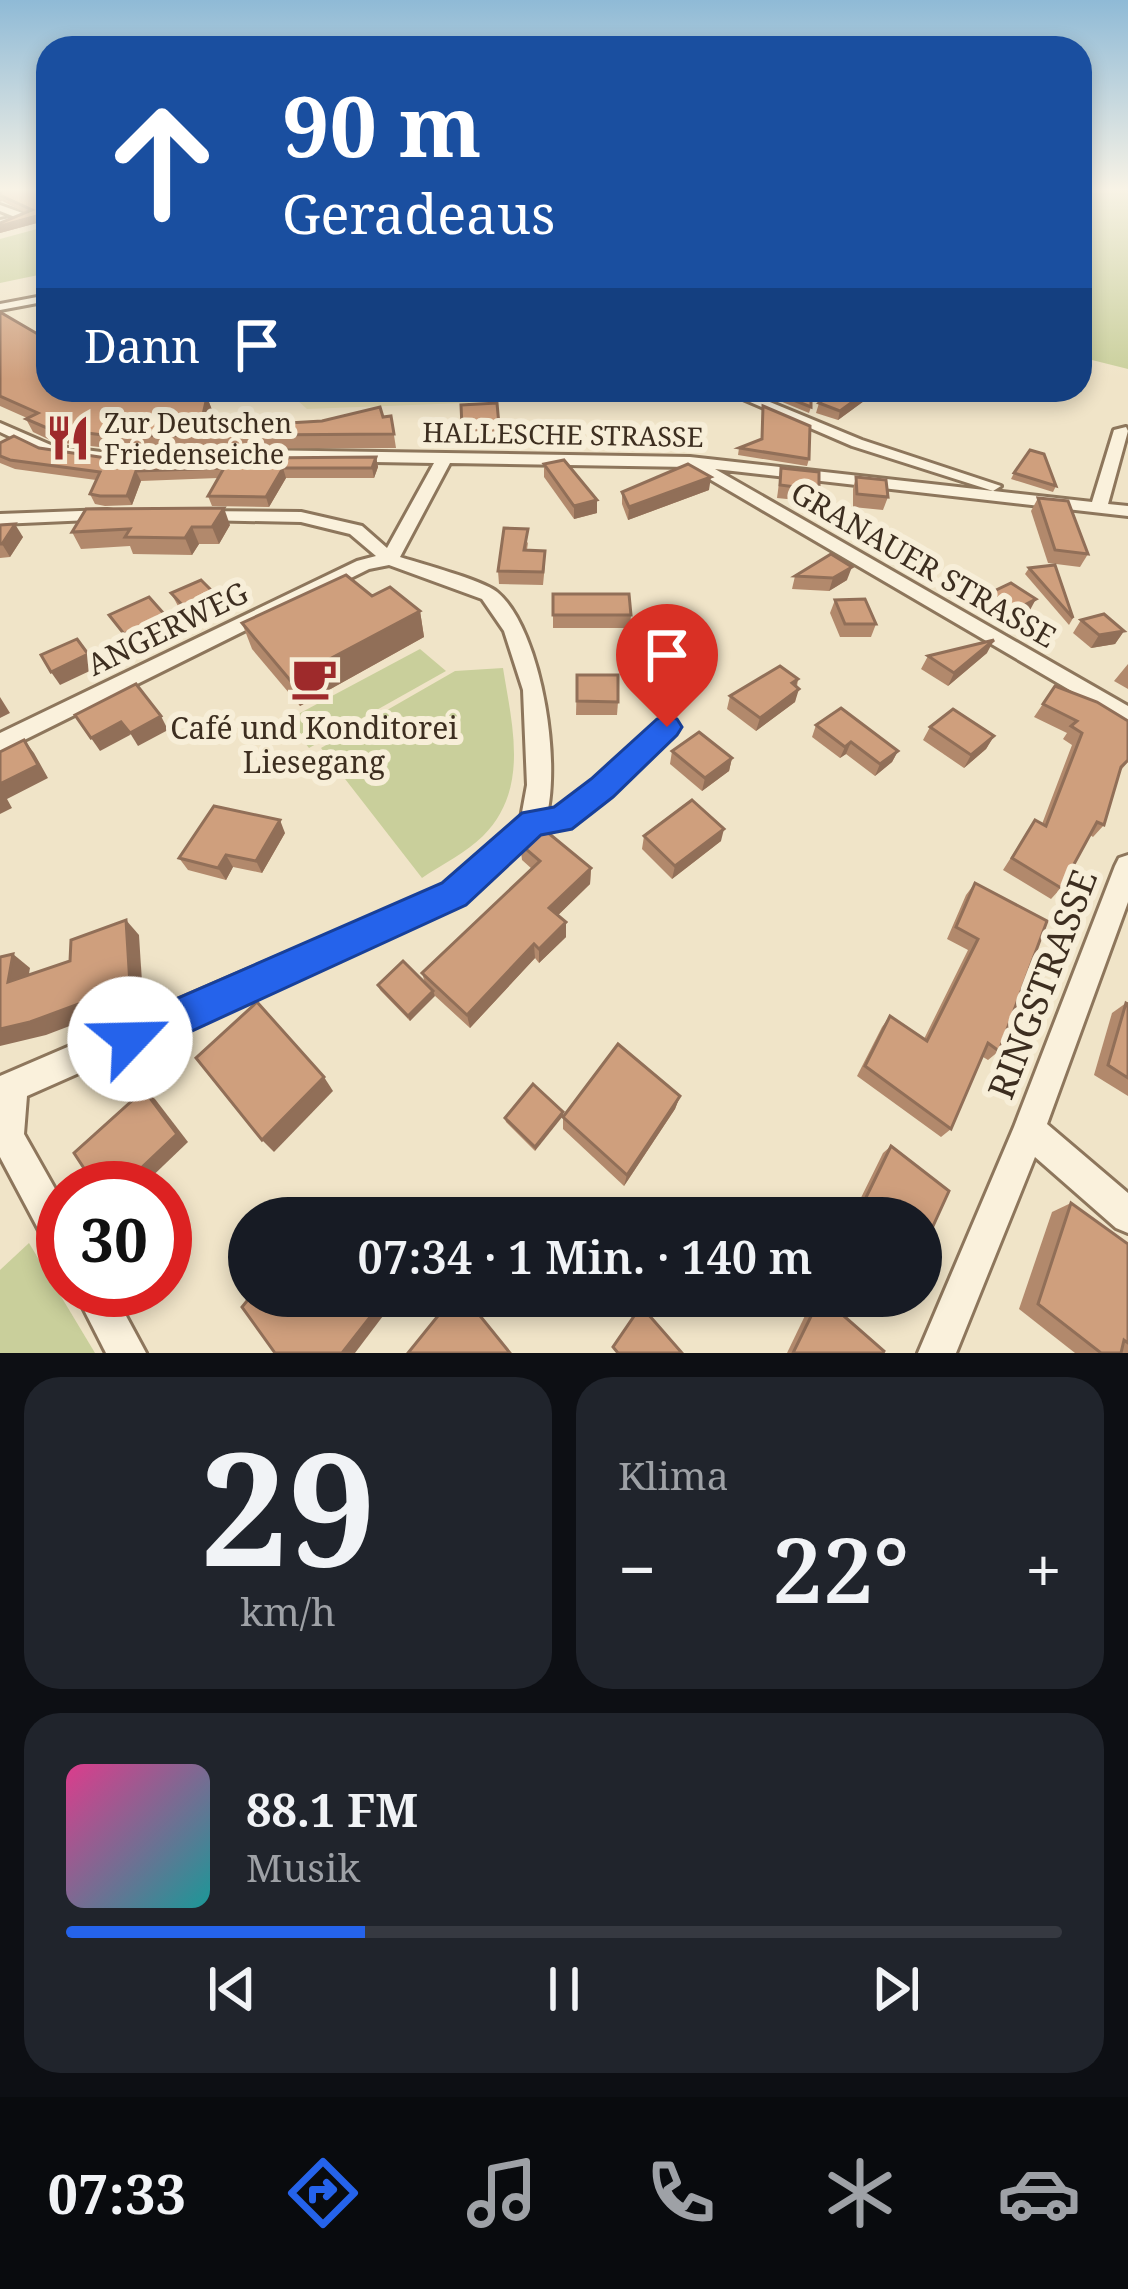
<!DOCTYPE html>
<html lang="de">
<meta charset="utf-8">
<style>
:root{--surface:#171b24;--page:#20242c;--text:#f1f3f6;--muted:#9ea1a6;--line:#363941;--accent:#2563eb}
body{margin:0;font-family:"Noto Serif",serif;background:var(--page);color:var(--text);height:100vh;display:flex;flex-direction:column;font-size:45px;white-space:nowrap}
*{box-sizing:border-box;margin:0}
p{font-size:39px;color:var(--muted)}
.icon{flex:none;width:66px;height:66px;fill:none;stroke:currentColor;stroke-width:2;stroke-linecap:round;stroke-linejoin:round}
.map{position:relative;height:1353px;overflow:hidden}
.panel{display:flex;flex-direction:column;gap:24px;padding:24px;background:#0d0f14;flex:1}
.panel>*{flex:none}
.top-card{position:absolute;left:36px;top:36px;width:1056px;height:366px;border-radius:36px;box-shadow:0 6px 18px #0003;background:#1a4fa0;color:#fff;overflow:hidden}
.speed{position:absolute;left:36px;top:1161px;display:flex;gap:24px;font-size:60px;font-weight:700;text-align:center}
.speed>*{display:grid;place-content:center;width:156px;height:156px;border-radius:50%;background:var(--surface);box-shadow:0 6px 18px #0003;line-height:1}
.speed .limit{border:18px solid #d22;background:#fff;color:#111}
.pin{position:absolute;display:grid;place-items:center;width:102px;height:102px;color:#fff;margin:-123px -51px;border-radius:50% 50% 50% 0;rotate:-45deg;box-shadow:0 0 12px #0007}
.pin .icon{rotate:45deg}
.me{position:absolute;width:132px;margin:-66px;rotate:66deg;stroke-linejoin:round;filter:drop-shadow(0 0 9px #0008)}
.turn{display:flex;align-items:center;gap:42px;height:252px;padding:0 48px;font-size:54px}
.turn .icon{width:156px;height:156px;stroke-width:2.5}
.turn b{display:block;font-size:84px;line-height:102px}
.then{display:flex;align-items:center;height:114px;padding:0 48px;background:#0003;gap:24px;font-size:45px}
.big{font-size:90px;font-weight:600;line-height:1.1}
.panel .widget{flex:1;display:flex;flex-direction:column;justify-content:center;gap:18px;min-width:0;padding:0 42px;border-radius:36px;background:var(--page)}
.panel .dial{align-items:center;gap:0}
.dial b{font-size:156px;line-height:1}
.song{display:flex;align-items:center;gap:36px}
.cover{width:144px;height:144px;border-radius:18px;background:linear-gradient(135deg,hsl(330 70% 55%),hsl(180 70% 35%))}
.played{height:12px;border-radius:6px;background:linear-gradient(90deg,var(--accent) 30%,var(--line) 30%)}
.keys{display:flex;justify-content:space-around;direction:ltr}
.heat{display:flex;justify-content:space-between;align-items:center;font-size:66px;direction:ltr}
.panel .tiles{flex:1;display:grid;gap:24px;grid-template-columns:1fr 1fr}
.widget:last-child{grid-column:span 2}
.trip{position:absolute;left:228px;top:1197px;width:714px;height:120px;border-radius:60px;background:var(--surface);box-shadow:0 6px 18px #0003;font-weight:600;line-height:120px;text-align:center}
.dock{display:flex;height:192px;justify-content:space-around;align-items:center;background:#090b0e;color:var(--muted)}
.dock .icon{width:84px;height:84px}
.dock .selected{color:var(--accent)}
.dock b{font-size:54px;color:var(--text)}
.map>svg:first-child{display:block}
.farmland{fill:#e6deb5}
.green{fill:#c9cf9b}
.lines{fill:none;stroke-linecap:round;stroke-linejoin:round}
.lane-far1-casing{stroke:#8d765c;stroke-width:16}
.lane-casing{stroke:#8d765c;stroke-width:20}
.street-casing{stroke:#8d765c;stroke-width:6}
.lane-far1{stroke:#faf1dc;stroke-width:10}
.lane{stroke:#faf1dc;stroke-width:14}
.street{fill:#faf1dc;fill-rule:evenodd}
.wall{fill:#b2896c}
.shaded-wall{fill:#916f58}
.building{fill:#cf9f7d;stroke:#916f58;stroke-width:3}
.route{fill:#2563eb;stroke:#184099;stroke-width:3}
.labels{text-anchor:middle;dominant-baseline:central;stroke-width:12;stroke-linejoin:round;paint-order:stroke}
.far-poi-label{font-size:27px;fill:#3d2e20;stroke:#f7eed8;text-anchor:start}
.far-street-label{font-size:27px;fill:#3d2e20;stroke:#f7eed8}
.street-label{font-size:30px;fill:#3d2e20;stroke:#f7eed8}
.poi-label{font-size:30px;fill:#3d2e20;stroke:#f7eed8}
.near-street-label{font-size:36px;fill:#3d2e20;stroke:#f7eed8}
</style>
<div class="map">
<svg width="1128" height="1353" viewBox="0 0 1128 1353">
<rect width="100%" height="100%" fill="#f0e4c8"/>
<path class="farmland" d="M286 390H721L724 393 307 409Z"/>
<g class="green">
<path d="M1080 189H1128V369L1080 357Z"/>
<path d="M48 226V273L0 283V239Z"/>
<path d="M420 649 446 671 309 748 287 720Z"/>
<path d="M503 668C512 725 530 789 483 836 467 852 441 865 422 878L321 748 455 671Z"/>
<path d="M29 1243 95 1353H0V1270Z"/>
</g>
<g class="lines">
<g class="lane-far1-casing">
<path id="lane-far1" d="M626 763 667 727"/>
</g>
<g class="lane-casing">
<path id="lane" d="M533 823 561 820 629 760"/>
</g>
<g class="street-casing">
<g id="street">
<path d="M0 205 28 215 30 217 0 226V220L15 217 0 211Z"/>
<path d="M48 295V301L0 310V304Z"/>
<path d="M722 390H741L862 440 1001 486 993 491 987 489 852 446Z"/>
<path d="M0 423 53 446 117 454 252 450 690 457 1092 502 1114 430 1126 427 1128 431 1108 504 1128 506V516L715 469 1128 706V724L689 467 450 463 400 557C422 564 482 580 497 592 543 630 565 778 542 830L463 903 27 1096 24 1134 63 1203V1256L50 1251 0 1157V1076L445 885 521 818 527 785 523 690 504 631 482 599 389 565 369 569 0 752V733L357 561 376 556 350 534 301 522 198 520 192 519V511L301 512 362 526 387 548 434 463 252 460 117 464 45 453 0 432Z"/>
<path d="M107 510 113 511V519L0 524V514Z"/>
<path d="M1128 855V902L1047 1124 1128 1193V1233L1116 1228 1035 1157 956 1353H918L1014 1127 1115 866 1119 858Z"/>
<path d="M74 1290H112L146 1353H106Z"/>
</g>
</g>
<use href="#lane-far1" class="lane-far1"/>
<use href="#lane" class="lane"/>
<use href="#street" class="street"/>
</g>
<g class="wall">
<path d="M0 190 48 220 0 233V223L26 213 2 201 0 202Z"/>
<path d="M0 312 48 390H103L93 394 207 397 212 410 208 427 391 416 396 448 117 449 54 442 33 432 26 419 27 418 0 406Z"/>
<path d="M763 390H794L811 407 809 413 763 394Z"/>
<path d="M836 390H879L838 420 816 413 819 403Z"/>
<path d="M497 403 500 437 463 439 462 427Z"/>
<path d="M763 406 809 459 807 466 738 455 739 448 761 439Z"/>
<path d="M0 443 113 459 376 457 378 467 374 478H286L269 507 212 506 208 496 218 478 141 481 132 505 105 506 95 504 90 494 96 480 15 469 0 463Z"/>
<path d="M544 464 597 500V513L574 519 544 477Z"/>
<path d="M781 468 819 490 816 502 777 498Z"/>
<path d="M1014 473 1056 486 1053 492 1011 479Z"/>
<path d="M856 477 888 497 883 510 853 507V489Z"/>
<path d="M709 490 628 520 622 504V492Z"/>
<path d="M1038 498 1088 554 1080 567 1048 563 1031 511Z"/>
<path d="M0 525 23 537 10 557 0 558Z"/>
<path d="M230 525 219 544H199L192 555 133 554 130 546 81 549 72 532Z"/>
<path d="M528 542 527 550 545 564 543 585 499 584 498 571Z"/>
<path d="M1029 568 1073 618 1069 625 1025 574Z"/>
<path d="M795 576 847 580 829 591 792 589Z"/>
<path d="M171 593 223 609 193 623 178 606Z"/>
<path d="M990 593 1029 612 1008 623 983 606Z"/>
<path d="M553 594 631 615 630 628H553Z"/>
<path d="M372 596 420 611 424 637 300 706 252 649 242 623Z"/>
<path d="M835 600 876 624 871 637H840L830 613Z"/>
<path d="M1081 620 1124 631 1115 644 1091 648 1073 633Z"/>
<path d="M699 641 691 667 663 660 664 654Z"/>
<path d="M987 653 948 686 921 669 928 656Z"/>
<path d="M1128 664V689L1114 681Z"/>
<path d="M577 675 618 702 617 715H576Z"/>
<path d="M798 679 795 702 756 731 727 709 730 696Z"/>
<path d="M1055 686 1128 762 1121 770 1104 825 1093 837 1090 835 1061 888 1051 899 1003 870 1035 820 1042 824 1072 745 1063 739 1067 733 1034 717Z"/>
<path d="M816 725 898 751 892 762 875 776 846 754 840 758 812 737Z"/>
<path d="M930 727 994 736 986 749 964 768 923 740Z"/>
<path d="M672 751 732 758 729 771 702 791 670 764Z"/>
<path d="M285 833 262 873 233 867 226 880 188 870 179 858Z"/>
<path d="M644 836 721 841 672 879 642 849Z"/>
<path d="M520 844 591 868 590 884 558 915 566 937 539 963 535 958 470 1028 434 995 410 1021 380 990 378 985 425 983 422 973 532 869 522 860Z"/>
<path d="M975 883 999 1051 988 1060 983 1057 951 1129 941 1137 857 1076 882 1027 890 1016 924 1039 968 950 947 939 966 895Z"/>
<path d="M1126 1003 1128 1004V1096L1094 1075 1112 1013Z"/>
<path d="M533 1084 535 1151 506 1122 505 1118Z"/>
<path d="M680 1096 675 1109 624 1186 563 1129V1117Z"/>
<path d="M891 1146 949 1191 921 1249V1218H851L883 1153Z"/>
<path d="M1071 1203 1128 1244V1353H1075L1019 1309 1052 1212Z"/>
<path d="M819 1296H822L883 1353H787L813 1299Z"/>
</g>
<g class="shaded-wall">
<path d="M48 213V220L0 233V226Z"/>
<path d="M67 390H103L65 407 59 393Z"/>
<path d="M869 390H879L838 420 840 411Z"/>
<path d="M207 397 212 410 206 435 200 428Z"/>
<path d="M376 457 378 467 374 478 372 468Z"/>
<path d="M283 468 286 478 269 507 266 497Z"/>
<path d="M136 471 141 481 132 505 127 496Z"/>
<path d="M711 477 709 490 628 520 629 507Z"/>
<path d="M597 500V513L574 519V506Z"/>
<path d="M224 508 230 525 219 544 212 527Z"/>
<path d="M15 524 23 537 10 557 2 544Z"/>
<path d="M192 527 199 544 192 555 185 538Z"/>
<path d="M852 567 847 580 829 591 833 578Z"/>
<path d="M217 596 223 609 193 623 187 610Z"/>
<path d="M1036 599 1029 612 1008 623 1015 610Z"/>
<path d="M420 611 424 637 300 706 290 680Z"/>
<path d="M165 615 172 628 132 647 124 634Z"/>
<path d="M1124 631 1115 644 1091 648 1099 635Z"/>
<path d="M994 640 987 653 948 686 954 673Z"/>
<path d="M88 654 96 668 60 685 51 672Z"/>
<path d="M798 679 794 692 799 689 795 702 756 731 760 718 792 683Z"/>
<path d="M0 697 10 713 0 718Z"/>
<path d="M161 716 168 730 138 746 130 733Z"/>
<path d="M121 722 130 735 100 751 91 738Z"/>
<path d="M994 736 986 749 964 768 971 755Z"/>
<path d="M24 740 34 753 48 778 7 799 12 808 0 814V784Z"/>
<path d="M851 742 846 754 840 758 845 747Z"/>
<path d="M898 751 892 762 875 776 880 764Z"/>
<path d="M732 758 729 771 702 791 705 778Z"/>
<path d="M280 820 285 833 262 873 256 861Z"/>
<path d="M724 829 721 841 672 879 675 866Z"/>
<path d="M226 855 233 867 226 880 218 868Z"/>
<path d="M591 868 590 884 550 923 549 908Z"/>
<path d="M126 920 139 935 143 998 46 1035 0 1046V1029Z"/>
<path d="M566 922V937L539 963V949Z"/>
<path d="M534 944 535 958 470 1028 467 1015Z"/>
<path d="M13 954 30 968 25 996 8 982Z"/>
<path d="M433 991 435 996 410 1021 408 1016Z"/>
<path d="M324 1077 333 1091 274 1152 262 1140Z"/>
<path d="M144 1090 155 1099 188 1142 140 1188H120Z"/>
<path d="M680 1096 675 1109 624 1186 627 1175Z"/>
<path d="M563 1112V1116L535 1151V1147Z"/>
<path d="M369 1296H372L386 1312 355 1353H342Z"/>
</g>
<g class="building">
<path d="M2 189H48V213L0 226V223L32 210 0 195Z"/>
<path d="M0 312 48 340V390H67L59 393 207 397 200 428 322 421 380 407 383 417 391 416 394 434 111 436 47 428 26 419 38 413 0 396Z"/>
<path d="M768 390H794L811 398V407Z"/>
<path d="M836 390H869L840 411 819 403Z"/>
<path d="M497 403 499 425 462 427 461 405Z"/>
<path d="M763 406 810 426 809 459 739 448 762 439Z"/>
<path d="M14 436 39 448 113 459 376 457 372 468H283L266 497 208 496 224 468 136 471 127 496H100L90 494 100 472 10 460 0 456V443Z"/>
<path d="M1030 450 1044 454 1056 486 1014 473Z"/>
<path d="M564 460 597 500 574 506 544 464Z"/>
<path d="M688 464 711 477 629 507 622 492Z"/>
<path d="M781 468 819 472V490L780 485Z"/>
<path d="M856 477 886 480 888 497 857 494Z"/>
<path d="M1038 498 1068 501 1088 554 1055 550Z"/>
<path d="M224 508 212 527H192L185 538 125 537 130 529 72 532 86 509Z"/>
<path d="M15 524 2 544H0V525Z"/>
<path d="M504 528 528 529 524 550 545 551 543 572 498 571Z"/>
<path d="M831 554 852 567 833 578 795 576Z"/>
<path d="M1055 565 1073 618 1029 568Z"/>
<path d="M346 575 372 596 390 587 420 611 290 680 242 623Z"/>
<path d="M201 580 217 596 187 610 171 593Z"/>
<path d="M1011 583 1036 599 1015 610 990 593Z"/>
<path d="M553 594H629L631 615H553Z"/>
<path d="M149 597 165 615 124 634 109 615Z"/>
<path d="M865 599 876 624H845L835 600Z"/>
<path d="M1104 614 1124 631 1099 635 1081 620Z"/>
<path d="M671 634 699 641 692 661 664 654Z"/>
<path d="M77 639 88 654 51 672 41 655Z"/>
<path d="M994 640 954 673 928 656Z"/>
<path d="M780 666 798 679 792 683 799 689 760 718 730 696Z"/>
<path d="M577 675H618V702L577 701Z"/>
<path d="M136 684 161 716 130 733 121 722 91 738 75 715Z"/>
<path d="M1055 686 1097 702 1128 721V760L1121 767 1104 825 1097 822 1061 888 1012 858 1035 820 1046 826 1082 733 1071 726 1077 721 1043 704Z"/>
<path d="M841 708 898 751 880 764 851 742 845 747 816 725Z"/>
<path d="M953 709 994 736 971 755 930 727Z"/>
<path d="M699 732 732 758 705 778 672 751Z"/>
<path d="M24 740 38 765 0 784V752Z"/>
<path d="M692 800 724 829 675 866 644 836Z"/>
<path d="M214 806 280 820 256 861 226 855 218 868 179 858Z"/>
<path d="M541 827 591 868 549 908 566 922 539 949 534 944 467 1015 422 973 540 861 520 844Z"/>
<path d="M975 883 1047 921 999 1051 988 1043 951 1129 865 1066 890 1016 927 1041 978 939 956 927Z"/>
<path d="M126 920 130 985 30 1022 0 1029V957L13 954 8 982 70 961 71 940Z"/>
<path d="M403 961 433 991 408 1016 378 985Z"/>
<path d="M257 1002 324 1077 262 1140 196 1058Z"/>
<path d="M1126 1003 1128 1004V1078L1108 1065Z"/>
<path d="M618 1044 680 1096 627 1175 563 1117Z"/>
<path d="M533 1084 563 1112 535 1147 505 1118Z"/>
<path d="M144 1090 177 1134 120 1188H97L74 1153Z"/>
<path d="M891 1146 949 1191 923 1248 921 1247V1218H856Z"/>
<path d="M1071 1203 1128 1244V1343L1124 1340 1121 1353H1101L1038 1304Z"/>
<path d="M833 1210 843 1218H829Z"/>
<path d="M251 1296H369L378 1307 342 1353H275L242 1307Z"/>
<path d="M454 1296H464L510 1353H408Z"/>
<path d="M821 1296 884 1351 883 1353H793Z"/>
<path d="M641 1306 682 1353H618L613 1347Z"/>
</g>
<linearGradient id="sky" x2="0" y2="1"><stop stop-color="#8fbad6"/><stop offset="0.5" stop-color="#f8f3e6"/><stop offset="1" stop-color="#f8f3e6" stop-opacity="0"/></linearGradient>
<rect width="1128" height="379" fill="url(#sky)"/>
<path class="route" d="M667 716 677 719 682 727 677 735 613 797 572 829 541 835 466 905 144 1053 130 1058 116 1053 110 1039 116 1025 442 883 522 813 554 807 591 779 657 719Z"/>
<defs>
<g id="restaurant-bare" transform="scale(3.6)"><path d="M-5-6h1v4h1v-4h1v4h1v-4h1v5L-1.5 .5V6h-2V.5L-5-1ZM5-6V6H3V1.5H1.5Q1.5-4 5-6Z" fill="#9e2a2b" stroke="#f7eed8" stroke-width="2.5" paint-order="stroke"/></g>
<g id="cafe-bare" transform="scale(3.6)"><path d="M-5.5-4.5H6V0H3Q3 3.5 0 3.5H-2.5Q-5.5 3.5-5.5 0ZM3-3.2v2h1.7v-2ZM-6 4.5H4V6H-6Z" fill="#9e2a2b" stroke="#f7eed8" stroke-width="2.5" paint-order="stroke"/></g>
</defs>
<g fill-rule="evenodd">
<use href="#restaurant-bare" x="68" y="438"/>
<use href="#cafe-bare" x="314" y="678"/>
</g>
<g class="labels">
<g class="far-poi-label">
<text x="104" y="422">Zur Deutschen<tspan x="104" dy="31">Friedenseiche</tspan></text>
</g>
<g class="far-street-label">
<text transform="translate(563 434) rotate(1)">HALLESCHE STRASSE</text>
</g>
<g class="street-label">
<text transform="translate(924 564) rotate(30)">GRANAUER STRASSE</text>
<text transform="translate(167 628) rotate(-26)">ANGERWEG</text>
</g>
<g class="poi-label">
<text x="314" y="727">Café und Konditorei<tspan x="314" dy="34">Liesegang</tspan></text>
</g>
<g class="near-street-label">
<text transform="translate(1042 984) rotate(-69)">RINGSTRASSE</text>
</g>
</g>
</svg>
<div class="speed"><div class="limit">30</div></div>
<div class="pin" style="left:667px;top:727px;background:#d93025"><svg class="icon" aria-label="arrive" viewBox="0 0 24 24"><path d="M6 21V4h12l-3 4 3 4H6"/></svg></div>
<svg class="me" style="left:130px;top:1039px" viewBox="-20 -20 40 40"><circle r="19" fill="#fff"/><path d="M0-13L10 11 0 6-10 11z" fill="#2563eb"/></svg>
<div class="trip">07:34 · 1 Min. · 140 m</div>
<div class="top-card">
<div class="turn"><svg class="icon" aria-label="ahead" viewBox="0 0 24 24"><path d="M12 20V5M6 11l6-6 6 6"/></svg><div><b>90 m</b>Geradeaus</div></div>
<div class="then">Dann<svg class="icon" aria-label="arrive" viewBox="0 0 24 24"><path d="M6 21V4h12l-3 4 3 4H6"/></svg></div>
</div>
</div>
<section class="panel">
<div class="tiles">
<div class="widget dial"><b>29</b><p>km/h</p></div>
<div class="widget"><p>Klima</p>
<div class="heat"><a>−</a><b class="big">22°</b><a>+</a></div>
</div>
<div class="widget">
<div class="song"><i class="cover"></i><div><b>88.1 FM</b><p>Musik</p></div></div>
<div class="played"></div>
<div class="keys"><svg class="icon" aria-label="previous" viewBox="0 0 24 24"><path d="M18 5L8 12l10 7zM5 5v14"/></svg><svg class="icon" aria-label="pause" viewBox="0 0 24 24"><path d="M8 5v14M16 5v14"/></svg><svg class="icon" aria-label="next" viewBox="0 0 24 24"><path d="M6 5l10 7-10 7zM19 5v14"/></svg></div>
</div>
</div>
</section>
<nav class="dock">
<b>07:33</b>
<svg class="icon selected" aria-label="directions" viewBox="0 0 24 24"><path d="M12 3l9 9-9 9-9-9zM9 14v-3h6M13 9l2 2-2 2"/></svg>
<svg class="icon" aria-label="music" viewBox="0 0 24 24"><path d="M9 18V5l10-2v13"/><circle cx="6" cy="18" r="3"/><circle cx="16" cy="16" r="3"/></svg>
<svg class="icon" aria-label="phone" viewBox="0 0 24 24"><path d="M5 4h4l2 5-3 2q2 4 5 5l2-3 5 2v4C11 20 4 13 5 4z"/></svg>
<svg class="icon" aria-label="climate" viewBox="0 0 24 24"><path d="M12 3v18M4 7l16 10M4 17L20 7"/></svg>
<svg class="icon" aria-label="car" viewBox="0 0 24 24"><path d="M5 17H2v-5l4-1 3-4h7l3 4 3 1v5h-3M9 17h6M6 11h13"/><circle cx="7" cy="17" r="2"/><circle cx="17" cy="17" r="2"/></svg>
</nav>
